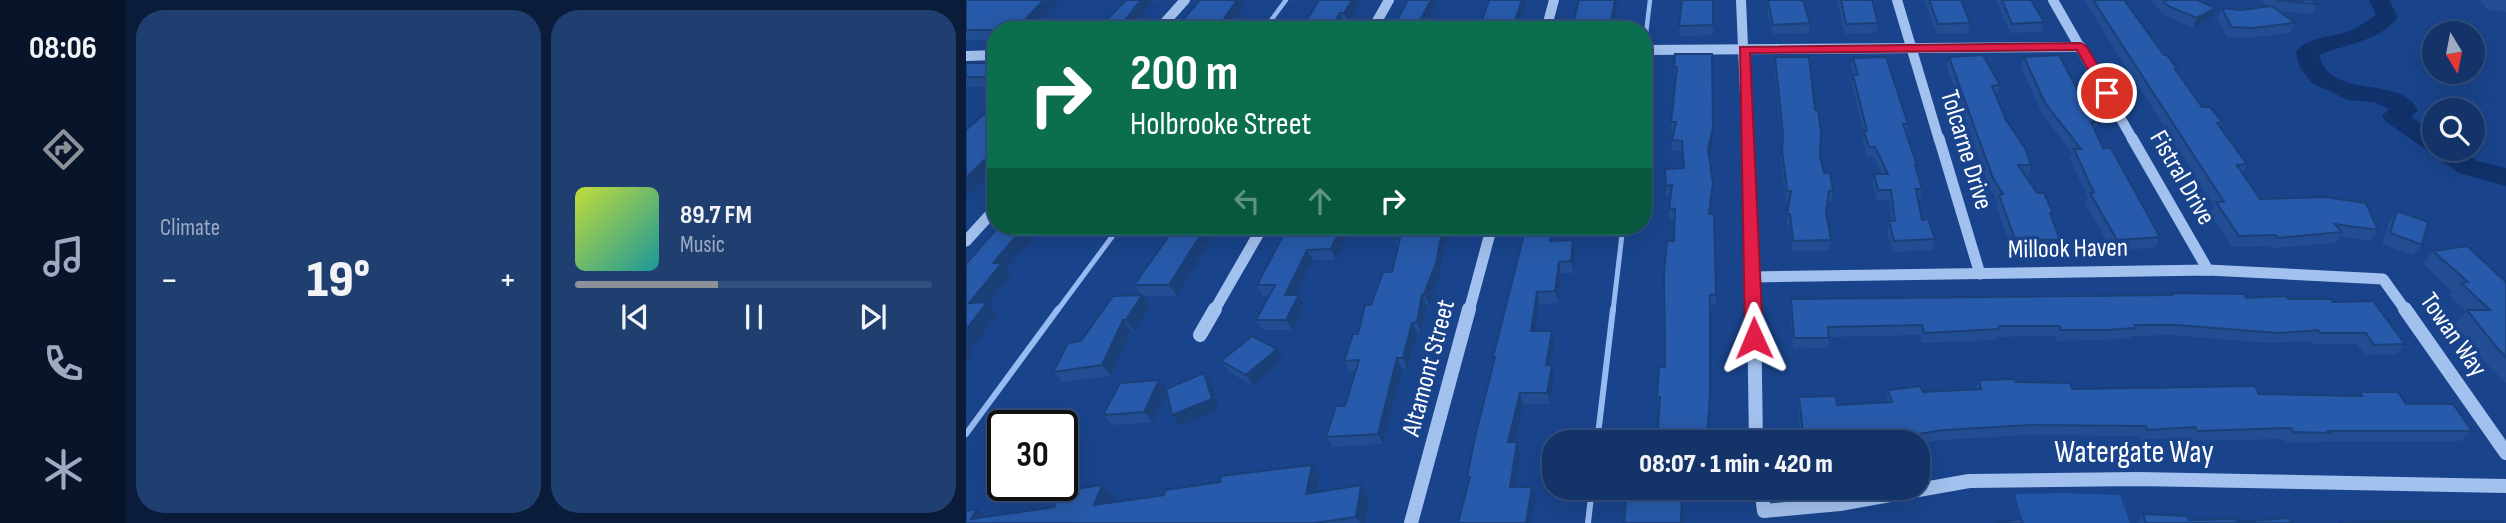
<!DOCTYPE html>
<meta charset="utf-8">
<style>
:root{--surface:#133369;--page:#203f71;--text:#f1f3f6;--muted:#9daac0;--line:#324e7d;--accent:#8c9099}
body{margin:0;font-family:"Sofia Sans Condensed",sans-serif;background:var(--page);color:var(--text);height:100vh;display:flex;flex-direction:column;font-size:26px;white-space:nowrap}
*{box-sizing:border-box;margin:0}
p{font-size:23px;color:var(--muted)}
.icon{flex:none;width:38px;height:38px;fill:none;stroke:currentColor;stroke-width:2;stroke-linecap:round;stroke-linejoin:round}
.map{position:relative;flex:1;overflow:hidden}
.sheet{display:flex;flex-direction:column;gap:10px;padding:10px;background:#0a1c3a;width:840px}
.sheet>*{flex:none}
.guide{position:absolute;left:21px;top:21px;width:665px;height:214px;border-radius:28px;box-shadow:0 7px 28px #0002,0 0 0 2px var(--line);background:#0b6e4f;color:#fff;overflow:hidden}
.needle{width:46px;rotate:170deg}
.controls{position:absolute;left:1456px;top:21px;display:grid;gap:14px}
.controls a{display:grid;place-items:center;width:63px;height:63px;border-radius:50%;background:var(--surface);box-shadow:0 7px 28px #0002,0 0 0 2px var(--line);font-size:35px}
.speed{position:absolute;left:21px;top:410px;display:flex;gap:14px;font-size:35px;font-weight:700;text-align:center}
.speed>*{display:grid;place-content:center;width:91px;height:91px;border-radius:50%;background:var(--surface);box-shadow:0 7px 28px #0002,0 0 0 2px var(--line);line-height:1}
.speed .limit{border:4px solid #111;border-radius:10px;background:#fff;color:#111}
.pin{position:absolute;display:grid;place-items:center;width:60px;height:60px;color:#fff;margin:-30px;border:4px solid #fff;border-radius:50%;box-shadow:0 2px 7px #0007}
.me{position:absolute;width:77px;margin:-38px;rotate:359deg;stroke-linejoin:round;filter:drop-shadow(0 0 5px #0008)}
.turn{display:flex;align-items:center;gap:24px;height:147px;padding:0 28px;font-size:32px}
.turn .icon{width:91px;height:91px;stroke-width:2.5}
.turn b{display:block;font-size:49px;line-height:60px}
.lanes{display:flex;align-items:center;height:66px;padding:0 28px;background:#0003;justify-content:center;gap:35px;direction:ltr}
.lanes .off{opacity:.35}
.big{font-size:52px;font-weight:800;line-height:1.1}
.sheet .tile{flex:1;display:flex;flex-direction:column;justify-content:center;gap:10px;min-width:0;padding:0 24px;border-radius:28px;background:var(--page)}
.song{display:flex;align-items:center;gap:21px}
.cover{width:84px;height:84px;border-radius:10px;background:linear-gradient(135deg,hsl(70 70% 55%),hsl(180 70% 35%))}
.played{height:7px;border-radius:4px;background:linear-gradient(90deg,var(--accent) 40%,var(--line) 40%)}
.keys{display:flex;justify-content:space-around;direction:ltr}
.heat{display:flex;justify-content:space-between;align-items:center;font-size:38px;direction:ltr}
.sheet .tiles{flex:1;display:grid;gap:10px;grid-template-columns:repeat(2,1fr)}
.trip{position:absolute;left:576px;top:430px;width:388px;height:70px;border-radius:28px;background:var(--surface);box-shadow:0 7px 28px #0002,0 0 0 2px var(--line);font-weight:800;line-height:70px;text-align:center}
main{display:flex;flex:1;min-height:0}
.menu{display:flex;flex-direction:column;width:126px;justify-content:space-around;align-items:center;background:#08142a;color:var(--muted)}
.menu .icon{width:49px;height:49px}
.menu .active{color:var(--accent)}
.menu b{font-size:32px;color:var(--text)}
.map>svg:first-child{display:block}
.green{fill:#2155a5}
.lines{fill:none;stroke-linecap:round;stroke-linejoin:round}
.stream-far2{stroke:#96bbf1;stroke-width:4.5}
.stream-far1{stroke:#96bbf1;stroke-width:5}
.stream{stroke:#96bbf1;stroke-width:6}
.river{fill:#10316a;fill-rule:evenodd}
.minor-far2{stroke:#a3c1ee;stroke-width:10}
.minor-far1{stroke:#a3c1ee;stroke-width:11}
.minor{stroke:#a3c1ee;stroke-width:14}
.wall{fill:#224d92}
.shaded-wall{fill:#1b3f77}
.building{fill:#275aaa;stroke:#1b3f77;stroke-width:2}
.route{fill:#e11d48;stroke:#92132f;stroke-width:2}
.labels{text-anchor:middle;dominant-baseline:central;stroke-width:7;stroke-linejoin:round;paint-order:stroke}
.street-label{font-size:26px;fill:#fff;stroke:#19448c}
.near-street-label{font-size:32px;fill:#fff;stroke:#19448c}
</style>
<main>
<nav class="menu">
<b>08:06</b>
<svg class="icon active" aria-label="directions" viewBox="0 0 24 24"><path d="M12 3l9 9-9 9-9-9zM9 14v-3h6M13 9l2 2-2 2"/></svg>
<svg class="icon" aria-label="music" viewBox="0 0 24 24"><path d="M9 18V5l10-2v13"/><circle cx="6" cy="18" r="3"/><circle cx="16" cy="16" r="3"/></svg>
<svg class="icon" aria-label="phone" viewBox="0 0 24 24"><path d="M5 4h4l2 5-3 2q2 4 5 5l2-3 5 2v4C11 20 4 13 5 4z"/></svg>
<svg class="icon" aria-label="climate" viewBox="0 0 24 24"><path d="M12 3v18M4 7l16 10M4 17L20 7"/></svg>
</nav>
<section class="sheet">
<div class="tiles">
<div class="tile"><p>Climate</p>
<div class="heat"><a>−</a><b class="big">19°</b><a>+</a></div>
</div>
<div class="tile">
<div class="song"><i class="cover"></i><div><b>89.7 FM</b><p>Music</p></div></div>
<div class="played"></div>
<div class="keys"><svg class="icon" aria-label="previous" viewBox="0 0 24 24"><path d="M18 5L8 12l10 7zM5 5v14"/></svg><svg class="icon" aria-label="pause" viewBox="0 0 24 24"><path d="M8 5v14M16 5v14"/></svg><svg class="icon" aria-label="next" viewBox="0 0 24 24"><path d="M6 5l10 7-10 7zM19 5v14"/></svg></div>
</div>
</div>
</section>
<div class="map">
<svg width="1540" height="523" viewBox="0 0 1540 523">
<rect width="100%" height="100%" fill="#19448c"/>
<path class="green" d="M1096 493 1154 495 1164 523H1057L1049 494Z"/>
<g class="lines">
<g class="stream-far2">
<path d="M298 30 320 0"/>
<path d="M679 42 684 0"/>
</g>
<g class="stream-far1">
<path d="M91 311 154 226"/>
<path d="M647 311 657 226"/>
</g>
<g class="stream">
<path d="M0 434 92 309"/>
<path d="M631 443 647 309"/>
<path d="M622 523 626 488"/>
</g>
<path class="river" d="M1403 0H1423L1432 17C1413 42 1379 44 1353 55 1366 102 1435 74 1452 110L1445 117 1468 132V149H1493L1511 161 1540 168V186L1493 173 1419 121 1416 116 1423 109 1408 102 1382 100 1346 83 1334 68 1330 52C1342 35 1369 38 1386 30 1394 26 1402 20 1410 15Z"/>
<g class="minor-far2">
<path d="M775 0 781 140"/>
<path d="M931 0 973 140"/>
<path d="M1087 0 1167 140"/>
<path d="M192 30 219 0"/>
<path d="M406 30 423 0"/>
<path d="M580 30 588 0"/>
<path d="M677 50 1115 47"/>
<path d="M0 56 30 55"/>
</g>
<g class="minor-far1">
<path d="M781 138 788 311"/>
<path d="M973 138 1014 274"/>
<path d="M1166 138 1242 270"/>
<path d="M0 241 30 208"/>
<path d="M787 277 1242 270 1417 279 1440 311"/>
<path d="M248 311 297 226"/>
<path d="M503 311 526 226"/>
</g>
<g class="minor">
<path d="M788 309 790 443"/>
<path d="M1439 309 1540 453"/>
<path d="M234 335 249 309"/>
<path d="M795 488 798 511 874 504 1003 481 1171 479 1540 486"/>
<path d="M445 523 503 309"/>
</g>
</g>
<g class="wall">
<path d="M0 0 93 1 30 30V40H0Z"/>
<path d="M160 0H193L186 1 165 30H136L134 27Z"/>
<path d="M234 0H280L277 4 278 6 261 30H214L212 25Z"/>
<path d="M395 0 382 23H377L373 30H337L336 28Z"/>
<path d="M442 0H472L457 30H427V28Z"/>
<path d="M561 0 551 30H515L514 27Z"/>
<path d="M652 0 646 30H607L606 27Z"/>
<path d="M747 0V35L714 36 713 26Z"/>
<path d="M802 0H837L844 23 843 33 807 34 801 10Z"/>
<path d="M871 0H906L912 23 910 33 879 34Z"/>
<path d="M958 0H995L1004 23 1002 33 971 34Z"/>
<path d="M1030 0H1065L1078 22 1075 32 1044 33Z"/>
<path d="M1118 0H1158L1198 55 1211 69 1210 71 1236 107 1256 122 1254 127 1281 164 1277 173 1294 199 1412 230 1404 241 1374 236 1369 243 1305 248 1304 246 1266 247 1244 213 1248 206Z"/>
<path d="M1185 0H1231L1250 8 1246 18 1227 28 1198 15Z"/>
<path d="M1295 0H1346L1351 4 1346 14 1312 11 1329 23 1324 33 1282 38 1261 37 1251 18 1256 8 1275 10 1301 7Z"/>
<path d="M1514 0H1540V12L1521 10Z"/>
<path d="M709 54 747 138 743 156 747 194 745 214H748L750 305H744V407L742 443H691L693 407H692L691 397 699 367 709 219H704L703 208 705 196H700V186L717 168 716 151H706V140L708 132H706L705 122 710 77 709 78 708 67Z"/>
<path d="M809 57 854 156 858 173 867 191 866 202H862L860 213 865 240 863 251H826L824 225 821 224 823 202H820L815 160 816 144 808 67Z"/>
<path d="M983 57 1034 85 1030 96 1040 120 1065 165 1062 176H1059L1071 193 1087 213 1086 217 1094 240 1090 251 1046 250 1030 205 1032 200 1024 189 981 67Z"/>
<path d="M1058 57 1122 110 1132 122 1128 130 1137 148 1194 237 1189 248 1146 250 1119 204 1122 198 1104 159 1106 153 1076 114 1055 67Z"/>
<path d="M887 58 942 124 940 133 951 165 950 170 956 189 954 199 952 200 956 220 969 239 966 250 927 252 921 232 923 221H926L923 200 911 201 907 185 908 174H915L908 157H901L897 141 898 135 886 85 888 75 885 68Z"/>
<rect x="0" y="63" width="30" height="24"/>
<path d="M1431 211 1456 245 1447 255 1416 244 1423 222Z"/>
<path d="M33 226H103L98 232H72L41 269 46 275 23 304 32 314 5 350 8 353 0 363V264Z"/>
<path d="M209 226H253L211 296H176L184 306 168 331H165L145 376 97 382 87 372 115 341 175 295 168 285 210 227Z"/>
<path d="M433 226 479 248 474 274 463 305H460L455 333H451L441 369H436L417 444 367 447 360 437 379 406 390 371H383L378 361 392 334 405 305 426 272 432 247 428 239Z"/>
<path d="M560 226H592L589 241 607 240 609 252 607 273H595L592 303 573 304 570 331H586L589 343 585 365 588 376 584 404H557L548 442 555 453 549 487H566L570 498 565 523H492L503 481 501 477 528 361 527 357Z"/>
<path d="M359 228 380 238 370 260H347L330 295 338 306 326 330H297L290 320 304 296H297L291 285Z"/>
<path d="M1467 251 1540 282V383L1519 362 1489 323 1500 312 1483 296 1487 292 1457 264Z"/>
<path d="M1205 293 1280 298 1322 299 1367 302 1439 344 1430 354 1399 355 1391 344H1346L1344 341 1304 343 1204 335 1166 336 1165 338 1135 340 1090 341 1089 336 1031 337 1030 340 956 343 954 335 863 337 862 348 827 349 824 309 825 299 1204 295Z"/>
<path d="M317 360 287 386 263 372 255 361Z"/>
<path d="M1013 380 1050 382 1106 389 1391 395 1394 392 1440 404 1506 431 1495 441H1357L1354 443 1319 442 1317 439 1224 441 1222 437 1175 440 1173 436 1060 435 976 440 952 444V443H836L832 408 833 397 871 405 920 403 922 390 957 392 1009 389Z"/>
<path d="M245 383 253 409 215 426 206 415 201 393 187 422 147 425 137 415 200 389Z"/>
<path d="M354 477 351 492 395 485 403 498 399 523H0L21 517 149 497 147 502Z"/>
<path d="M1177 514 1223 520 1326 523H1171Z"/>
</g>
<g class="shaded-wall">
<path d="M78 0H105L93 1 65 30H49Z"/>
<path d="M175 0H186V1L165 30H157L155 25Z"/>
<path d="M271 0H280L277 4 278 6 261 30H258L255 23Z"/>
<path d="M386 0H395L382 23 378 13Z"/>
<path d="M465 0H472L457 30H451L450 28Z"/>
<path d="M556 0H561L551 30H547V27Z"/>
<path d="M649 0H652L646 30H644V27Z"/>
<path d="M1250 8 1246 18 1227 28 1231 18Z"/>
<path d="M374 13 377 23 373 30H366L365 27Z"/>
<path d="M746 64 747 138 743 159 742 149Z"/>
<path d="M30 149V168L0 197V178Z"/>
<path d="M747 183V194L744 225 743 214Z"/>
<path d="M59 226H67L72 232 41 269 46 275 23 304 32 314 5 350 8 353 0 363V330L3 303 27 263Z"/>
<path d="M93 226H103L98 232Z"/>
<path d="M240 226H253L211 296 203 285Z"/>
<path d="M350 226H360L353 239 348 228Z"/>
<path d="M480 226H488L479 248 474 274 463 305 458 294 475 237Z"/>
<path d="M587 226H592L586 253 584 241Z"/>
<path d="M375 228 380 238 370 260 365 249Z"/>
<path d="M607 240 609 252 607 273 605 261Z"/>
<path d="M341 250 347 260 325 306 319 295Z"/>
<path d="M593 262 595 273 592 303 589 291Z"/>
<path d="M571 292 573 304 568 343 565 331Z"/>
<path d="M456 294 460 305 455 333 451 322Z"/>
<path d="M176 295 184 306 168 331 160 320Z"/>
<path d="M333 295 338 306 326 330 320 320Z"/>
<path d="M744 295V407L741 443V435Z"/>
<path d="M157 320 165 331 145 376 136 365Z"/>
<path d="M446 323 451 333 441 369 437 358Z"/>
<path d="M586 331 589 343 582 376 580 365Z"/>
<path d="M311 349 317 360 287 386 280 375Z"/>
<path d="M431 358 436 369 417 444 412 434Z"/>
<path d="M586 365 588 376 584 404 581 393Z"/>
<path d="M238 373 245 383 253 409 215 426 206 415Z"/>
<path d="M193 380 202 391 187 422 178 412Z"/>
<path d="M554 393 557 404 546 453 542 442Z"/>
<path d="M551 442 555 453 547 498 544 487Z"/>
<path d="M346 465 354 477 348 506 340 494Z"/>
<path d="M136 485 149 497 142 517 128 505Z"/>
<path d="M395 485 403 498 399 523H394L390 517Z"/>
<path d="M566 487 570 498 565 523H560Z"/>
<path d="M716 488H717V523H715Z"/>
<path d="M11 509 26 521 5 519Z"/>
</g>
<g class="building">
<path d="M0 0H78L49 30H0Z"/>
<path d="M160 0H175L155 25 134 27Z"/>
<path d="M234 0H271L255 23 212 25Z"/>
<path d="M353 0H386L378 13H374L365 27 336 28Z"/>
<path d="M442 0H465L450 28H427Z"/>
<path d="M523 0H556L547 27H514Z"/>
<path d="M613 0H649L644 27H606Z"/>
<path d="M716 0H747V25L713 26Z"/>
<path d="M804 0H837L844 23 807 25 802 1Z"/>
<path d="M875 0H906L912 23 880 24Z"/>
<path d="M963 0H995L1004 23 972 24Z"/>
<path d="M1036 0H1065L1078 22 1046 24Z"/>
<path d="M1127 0H1158L1198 55H1201L1211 69H1209L1236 107H1244L1256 122 1251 123 1281 164 1271 165 1294 199 1359 197 1400 203 1412 230 1369 224 1376 232 1312 238 1310 235 1273 236 1250 202H1258Z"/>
<path d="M1197 0H1231L1250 8 1231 18 1202 6Z"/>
<path d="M1309 0H1346L1351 4Z"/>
<path d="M1306 6 1329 23 1287 28 1265 27 1256 8 1275 10Z"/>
<path d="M709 54H746L747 127 742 149 747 183 743 214H748L750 295H744V396L741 435H734V443H691L694 397H691L693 367H699L698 272 701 241H708L709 209 703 208 706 185 700 186 699 169 718 168 716 141 706 140 710 122H705L711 67H708Z"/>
<path d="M1017 55 1034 85 1026 86 1040 120 1059 148 1065 165H1052L1071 193H1078L1087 213H1084L1094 240 1049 239 1033 195 1037 194 1027 178 983 57Z"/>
<path d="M1093 55 1122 110 1132 122H1125L1137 148H1145L1194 237 1151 240 1124 193H1128L1108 149H1115L1079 103 1058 57Z"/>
<path d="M809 57H843L849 110H852L855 132 854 156 858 173H864L867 191H863L860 212 865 240 827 241 824 214H821L825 191H821L816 150 817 135Z"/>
<path d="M920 57 942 124H937L951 165H949L956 189H950L956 220 962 219 969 239 928 241 923 221H929L925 190H912L908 174H922L909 147H903L898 131H901L887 75H892L887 58Z"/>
<rect x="0" y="63" width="30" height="14"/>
<path d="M30 103V149L0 178V130Z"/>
<path d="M1431 211 1462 222 1456 245 1424 233Z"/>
<path d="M33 226H59L27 263H36L3 303 21 302 0 330V264Z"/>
<path d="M210 226H240L203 285H168Z"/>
<path d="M322 226H350L348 228H375L365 249 341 250 319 295H333L320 320H290L309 285H291Z"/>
<path d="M433 226H480L475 237 470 263 458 294H456L451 322 446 323 437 358H431L412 434 360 437 370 406H379L393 360 378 361 387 334H392L399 305H405L417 272H426L434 238 428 239Z"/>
<path d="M560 226H587L584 241 607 240 605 261 593 262 589 291 571 292 565 331H586L580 365H586L581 393H554L542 442H551L544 487H566L560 523H492L504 477H501L510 433 529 357H527Z"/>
<path d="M1501 246 1540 282V357L1532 349 1501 310H1524L1495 283 1502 282 1467 251Z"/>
<path d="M1205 293 1278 294 1280 298 1320 296 1322 299H1365L1367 302 1407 301 1439 344 1408 345 1400 333H1354L1352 330 1312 333 1210 325H1169L1170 328 1140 330H1095L1093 326H1033L1034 329 958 333 956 325 862 327 863 338H828L825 299 1206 295Z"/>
<path d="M176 295 160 320H157L136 365 87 372 102 343 115 341 147 296Z"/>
<path d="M286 336 311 349 280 375 255 361Z"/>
<path d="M238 373 246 399 206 415 200 389Z"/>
<path d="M1049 379 1050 382 1104 383 1106 389 1289 386 1293 394 1396 396 1394 392H1432L1440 404H1487L1506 431H1362L1364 433 1327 432 1325 428 1231 431 1229 427 1181 430 1180 426 1064 425 979 430 933 437 876 440V443H838L833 397 870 396 871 405 926 402 922 390 954 386 957 392 1015 389 1013 380Z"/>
<path d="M193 380 178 412 137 415 154 383Z"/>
<path d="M346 465 340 494 395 485 390 517 349 523H0V511L11 509 5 519 88 507 96 491 136 485 128 505 198 495 199 490 254 482 255 476Z"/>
<path d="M688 488H716L715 523H658L661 491 688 490Z"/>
<path d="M1177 514 1221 516 1223 520 1270 519 1271 522 1323 518 1326 523H1180Z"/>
<path d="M1055 519 1057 523H1031Z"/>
<path d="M1431 521 1537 522 1538 523H1372Z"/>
</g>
<path class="route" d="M1115 43 1121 47 1148 93 1146 96H1137L1111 50 784 53 797 338 794 342H782L779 338 774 47Z"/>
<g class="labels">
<g class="street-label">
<text transform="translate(1000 150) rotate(73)">Tolcarne Drive</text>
<text transform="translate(1216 178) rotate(60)">Fistral Drive</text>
<text transform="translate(1102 249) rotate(-1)">Millook Haven</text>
<text transform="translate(1487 335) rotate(55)">Towan Way</text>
<text transform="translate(463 368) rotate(-75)">Altamont Street</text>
</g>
<g class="near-street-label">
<text x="1168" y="452">Watergate Way</text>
</g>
</g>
</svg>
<div class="controls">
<a><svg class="needle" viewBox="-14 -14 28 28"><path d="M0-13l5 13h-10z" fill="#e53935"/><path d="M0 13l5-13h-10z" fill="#9daac0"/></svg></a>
<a><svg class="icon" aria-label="search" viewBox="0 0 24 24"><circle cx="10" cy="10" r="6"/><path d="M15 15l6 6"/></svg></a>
</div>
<div class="speed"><div class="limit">30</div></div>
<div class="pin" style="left:1141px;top:93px;background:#d93025"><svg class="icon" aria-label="arrive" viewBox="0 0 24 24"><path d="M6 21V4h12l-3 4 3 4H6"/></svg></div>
<svg class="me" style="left:788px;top:338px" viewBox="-20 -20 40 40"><path d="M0-17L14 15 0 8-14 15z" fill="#e11d48" stroke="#fff" stroke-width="4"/></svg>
<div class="trip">08:07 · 1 min · 420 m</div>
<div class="guide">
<div class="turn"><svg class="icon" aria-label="right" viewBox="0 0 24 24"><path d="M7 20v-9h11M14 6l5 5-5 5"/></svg><div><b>200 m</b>Holbrooke Street</div></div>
<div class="lanes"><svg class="icon off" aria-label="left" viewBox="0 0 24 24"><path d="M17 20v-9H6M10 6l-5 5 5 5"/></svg><svg class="icon off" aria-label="ahead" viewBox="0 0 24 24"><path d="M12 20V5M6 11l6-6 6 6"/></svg><svg class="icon" aria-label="right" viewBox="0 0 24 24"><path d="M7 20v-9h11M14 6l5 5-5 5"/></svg></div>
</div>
</div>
</main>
